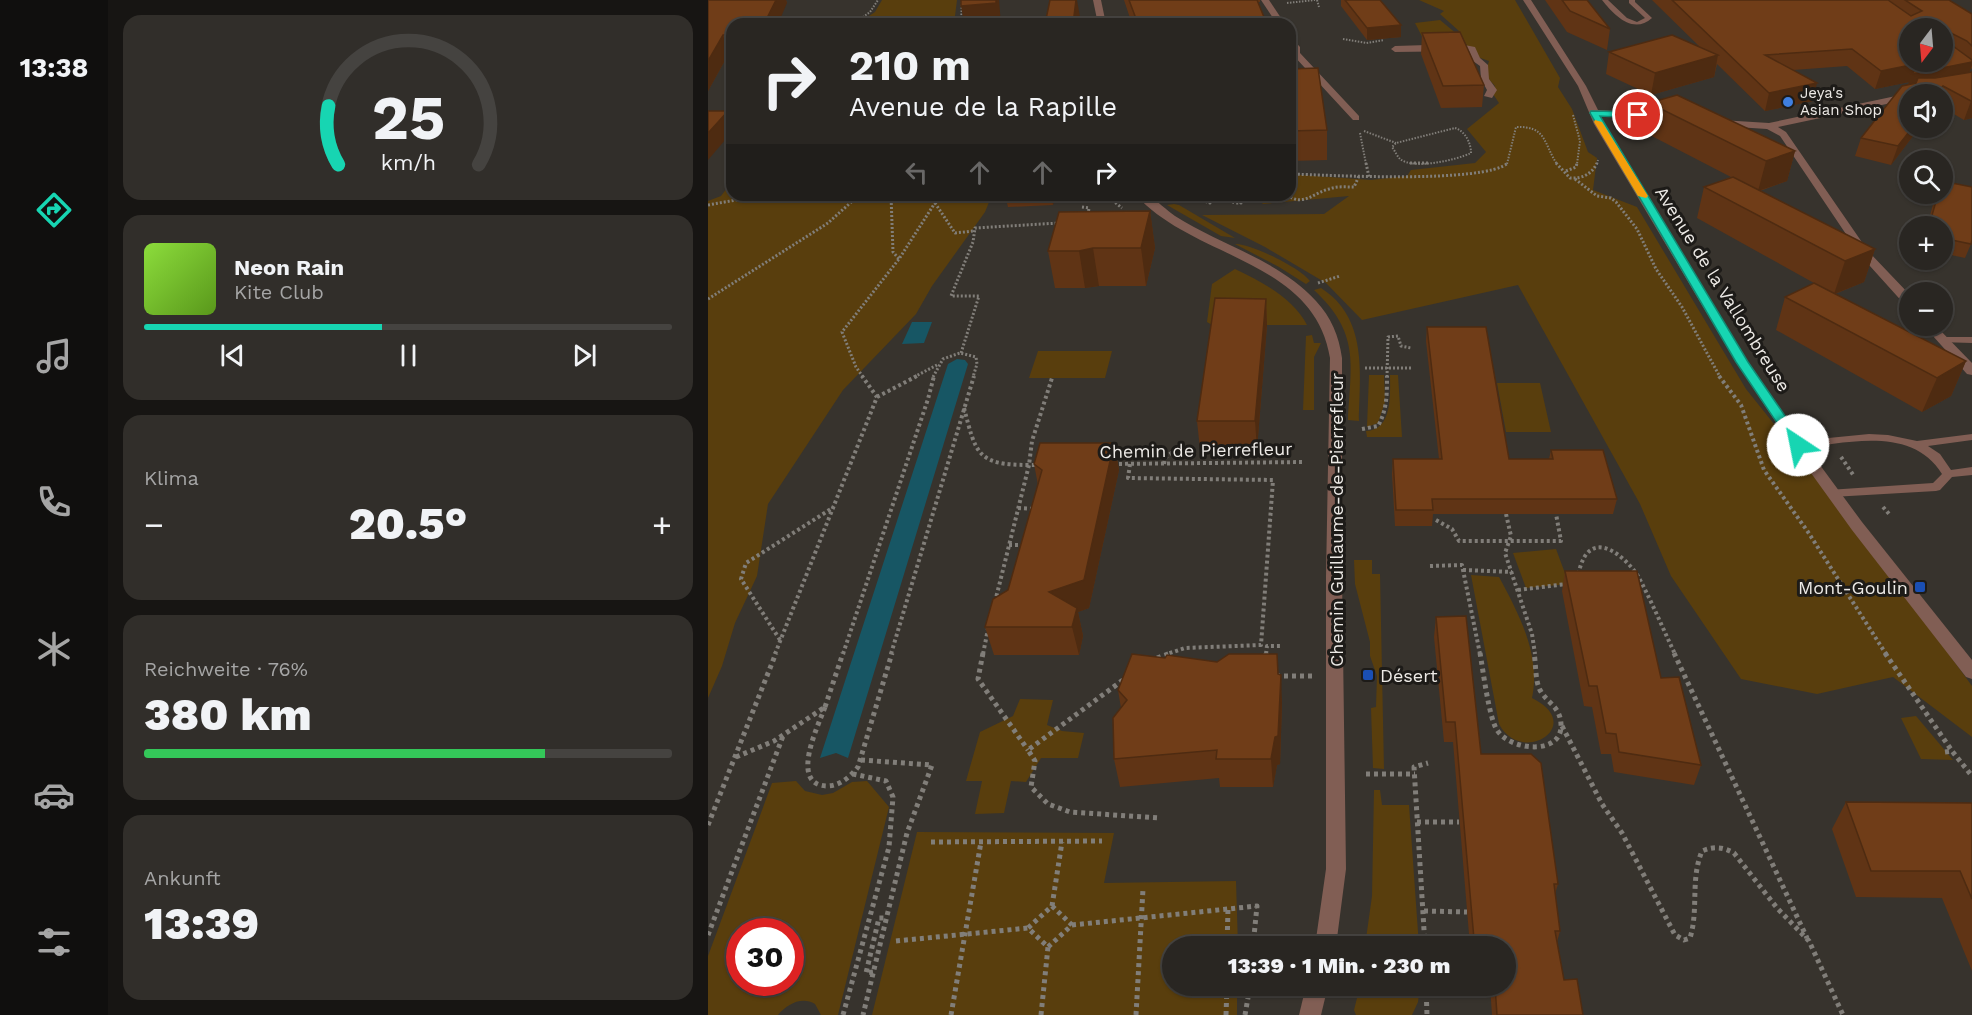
<!DOCTYPE html>
<html lang="de">
<meta charset="utf-8">
<style>
:root{--surface:#292622;--page:#312e2a;--text:#f1f3f6;--muted:#a5a5a5;--line:#454340;--accent:#17d5b2}
body{margin:0;font-family:"Work Sans",sans-serif;background:var(--page);color:var(--text);height:100vh;display:flex;flex-direction:column;font-size:22px;white-space:nowrap}
*{box-sizing:border-box;margin:0}
p{font-size:20px;color:var(--muted)}
.icon{flex:none;width:33px;height:33px;fill:none;stroke:currentColor;stroke-width:2;stroke-linecap:round;stroke-linejoin:round}
.map{position:relative;flex:1;overflow:hidden}
.details{display:flex;flex-direction:column;gap:15px;padding:15px;background:#171513;width:600px}
.details>*{flex:none}
.guide{position:absolute;left:18px;top:18px;width:570px;height:183px;border-radius:18px;box-shadow:0 2px 4px #0004,0 0 0 2px var(--line);background:#292622;color:var(--text);overflow:hidden}
.needle{width:39px;rotate:196deg}
.controls{position:absolute;left:1191px;top:18px;display:grid;gap:12px}
.controls a{display:grid;place-items:center;width:54px;height:54px;border-radius:50%;background:var(--surface);box-shadow:0 2px 4px #0004,0 0 0 2px var(--line);font-size:30px}
.speed{position:absolute;left:18px;top:918px;display:flex;gap:12px;font-size:30px;font-weight:700;text-align:center}
.speed>*{display:grid;place-content:center;width:78px;height:78px;border-radius:50%;background:var(--surface);box-shadow:0 2px 4px #0004,0 0 0 2px var(--line);line-height:1}
.speed .limit{border:9px solid #d22;background:#fff;color:#111}
.pin{position:absolute;display:grid;place-items:center;width:51px;height:51px;color:#fff;margin:-26px;border:3px solid #fff;border-radius:50%;box-shadow:0 2px 6px #0007}
.me{position:absolute;width:66px;margin:-33px;rotate:326deg;stroke-linejoin:round;filter:drop-shadow(0 0 4px #0008)}
.turn{display:flex;align-items:center;gap:21px;height:126px;padding:0 24px;font-size:27px}
.turn .icon{width:78px;height:78px;stroke-width:2.5}
.turn b{display:block;font-size:42px;line-height:51px}
.lanes{display:flex;align-items:center;height:57px;padding:0 24px;background:#0003;justify-content:center;gap:30px;direction:ltr}
.lanes .off{opacity:.35}
.big{font-size:45px;font-weight:800;line-height:1.1}
.details .card{flex:1;display:flex;flex-direction:column;justify-content:center;gap:9px;min-width:0;padding:0 21px;border-radius:18px;background:var(--page)}
.details .dial{align-items:center;gap:0}
.dial svg{height:156px;overflow:visible;fill:none;stroke:var(--line);stroke-width:7;stroke-linecap:round;text-anchor:middle}
.dial text{fill:var(--text);stroke:none}
.song{display:flex;align-items:center;gap:18px}
.cover{width:72px;height:72px;border-radius:9px;background:linear-gradient(135deg,hsl(90 70% 55%),hsl(90 70% 35%))}
.played{height:6px;border-radius:3px;background:linear-gradient(90deg,var(--accent) 45%,var(--line) 45%)}
.keys{display:flex;justify-content:space-around;direction:ltr}
.heat{display:flex;justify-content:space-between;align-items:center;font-size:33px;direction:ltr}
.charge{height:9px;border-radius:4px;background:linear-gradient(90deg,#34c759 76%,var(--line) 0)}
.trip{position:absolute;left:454px;top:936px;width:354px;height:60px;border-radius:30px;background:var(--surface);box-shadow:0 2px 4px #0004,0 0 0 2px var(--line);font-weight:800;line-height:60px;text-align:center}
main{display:flex;flex:1;min-height:0}
.dock{display:flex;flex-direction:column;width:108px;justify-content:space-around;align-items:center;background:#100f0e;color:var(--muted)}
.dock .icon{width:42px;height:42px}
.dock .active{color:var(--accent)}
.dock b{font-size:27px;color:var(--text)}
.map>svg:first-child{display:block}
.green{fill:#593e0d;fill-rule:evenodd}
.water{fill:#175664}
.lines{fill:none;stroke-linecap:round;stroke-linejoin:round}
.path-far3{stroke:#817e79;stroke-width:2;stroke-dasharray:1.5 1.5;stroke-linecap:butt}
.path-far2{stroke:#817e79;stroke-width:3;stroke-dasharray:2 2;stroke-linecap:butt}
.path-far1{stroke:#817e79;stroke-width:4;stroke-dasharray:3 3;stroke-linecap:butt}
.path{stroke:#817e79;stroke-width:5;stroke-dasharray:4 4;stroke-linecap:butt}
.lane{fill:#815e54;fill-rule:evenodd}
.street{fill:#815e54;fill-rule:evenodd}
.wall{fill:#603415}
.shaded-wall{fill:#4e2b11}
.building{fill:#703d18;stroke:#4e2b11;stroke-width:1.5;fill-rule:evenodd}
.route{fill:#17d5b2;stroke:#0f8a74;stroke-width:1.5}
.slow{fill:#f59e0b}
.shop-dot{fill:#3f7fe0;stroke:#1d1b18;stroke-width:2}
.transit-dot{fill:#1a4fb4;stroke:#1d1b18;stroke-width:2}
.labels{text-anchor:middle;dominant-baseline:central;stroke-width:6;stroke-linejoin:round;paint-order:stroke}
.far-poi-label{font-size:15px;fill:#edeae6;stroke:#1d1b18;text-anchor:start}
.street-label{font-size:18px;fill:#edeae6;stroke:#1d1b18}
.poi-label{font-size:18px;fill:#edeae6;stroke:#1d1b18;text-anchor:end}
</style>
<main>
<nav class="dock">
<b>13:38</b>
<svg class="icon active" aria-label="directions" viewBox="0 0 24 24"><path d="M12 3l9 9-9 9-9-9zM9 14v-3h6M13 9l2 2-2 2"/></svg>
<svg class="icon" aria-label="music" viewBox="0 0 24 24"><path d="M9 18V5l10-2v13"/><circle cx="6" cy="18" r="3"/><circle cx="16" cy="16" r="3"/></svg>
<svg class="icon" aria-label="phone" viewBox="0 0 24 24"><path d="M5 4h4l2 5-3 2q2 4 5 5l2-3 5 2v4C11 20 4 13 5 4z"/></svg>
<svg class="icon" aria-label="climate" viewBox="0 0 24 24"><path d="M12 3v18M4 7l16 10M4 17L20 7"/></svg>
<svg class="icon" aria-label="car" viewBox="0 0 24 24"><path d="M5 17H2v-5l4-1 3-4h7l3 4 3 1v5h-3M9 17h6M6 11h13"/><circle cx="7" cy="17" r="2"/><circle cx="17" cy="17" r="2"/></svg>
<svg class="icon" aria-label="filters" viewBox="0 0 24 24"><path d="M4 7h16M4 17h16"/><circle cx="9" cy="7" r="2"/><circle cx="15" cy="17" r="2"/></svg>
</nav>
<section class="details">
<div class="card dial"><svg viewBox="0 0 100 80">
<path d="M14 69A42 42 0 1 1 86 69"/>
<path d="M14 69A42 42 0 0 1 9 39" stroke="#17d5b2"/>
<text x="50" y="56" font-size="32" font-weight="700">25</text>
<text x="50" y="72" font-size="11">km/h</text>
</svg></div>
<div class="card">
<div class="song"><i class="cover"></i><div><b>Neon Rain</b><p>Kite Club</p></div></div>
<div class="played"></div>
<div class="keys"><svg class="icon" aria-label="previous" viewBox="0 0 24 24"><path d="M18 5L8 12l10 7zM5 5v14"/></svg><svg class="icon" aria-label="pause" viewBox="0 0 24 24"><path d="M8 5v14M16 5v14"/></svg><svg class="icon" aria-label="next" viewBox="0 0 24 24"><path d="M6 5l10 7-10 7zM19 5v14"/></svg></div>
</div>
<div class="card"><p>Klima</p>
<div class="heat"><a>−</a><b class="big">20.5°</b><a>+</a></div>
</div>
<div class="card"><p>Reichweite · 76%</p><b class="big">380 km</b><div class="charge"></div></div>
<div class="card"><p>Ankunft</p><b class="big">13:39</b></div>
</section>
<div class="map">
<svg width="1264" height="1015" viewBox="0 0 1264 1015">
<rect width="100%" height="100%" fill="#37332d"/>
<g class="green">
<path d="M174 0H249L246 24H149L167 12Z"/>
<path d="M711 0H807L852 78 850 87 864 109 880 152 889 158 885 190 929 207 1038 389 1150 529 1264 686V737L1185 677 1109 694 1033 679 963 576 932 504 810 285 654 320 618 283 557 247 494 215 616 214 641 196 555 204 546 195H582V176L593 175 663 180 699 176 703 170 767 163 778 152 759 129 791 103 785 94 787 86 777 75 781 61 764 55 751 31 732 14 736 11Z"/>
<path d="M732 20 750 35 719 46 707 23Z"/>
<path d="M24 161V195H284L277 212 224 286 208 314 135 390 60 504 49 576 27 623 14 666 0 698V201L13 196 22 184 17 172Z"/>
<path d="M466 204 471 205 527 238 513 236 459 205Z"/>
<path d="M527 244C542 243 593 268 602 281L598 284 571 267Z"/>
<path d="M527 269C554 282 585 298 599 325H504L499 322 504 284Z"/>
<path d="M613 288C660 318 652 373 651 421L640 420C643 363 652 333 606 290Z"/>
<path d="M604 335 606 343H613L606 357V410H595L598 336Z"/>
<path d="M330 351H404L397 378H321Z"/>
<path d="M661 375H676L677 402 670 423 659 427Z"/>
<path d="M682 375H690L694 437H659L658 431C685 430 682 394 682 375Z"/>
<path d="M789 383H832L843 432H798Z"/>
<path d="M848 549 861 584 818 588 805 553Z"/>
<path d="M646 560H664V574H672L676 769 665 768 663 708 668 707 669 676 662 656V642L647 584Z"/>
<path d="M763 575 791 577C811 614 833 655 824 698 879 725 814 767 791 724Z"/>
<path d="M312 699 345 700 339 725 354 731 376 733 370 758H333L318 782 303 781 296 813 267 814 274 781H258L272 732 305 716Z"/>
<path d="M1208 716 1245 760 1213 759 1193 718Z"/>
<path d="M88 781 97 791 114 795 125 793 144 782 159 781 181 807 130 1015H113L107 1004C94 996 79 1004 70 1015H0V956L64 783ZM32 932H82V982H32Z"/>
<path d="M666 790H672L674 805H701L711 946H657L664 896Z"/>
<path d="M209 832 406 833 396 883 528 881 530 946H465V986H529V1015H164Z"/>
<path d="M652 986H712L710 1002 704 1015H648L646 1010Z"/>
</g>
<g class="water">
<path d="M204 322H224L216 343 194 344Z"/>
<path d="M249 359 257 360 260 364 140 758 128 753 112 758 240 364Z"/>
</g>
<g class="lines">
<g class="path-far3">
<path d="M609 0 611 7"/>
<path d="M579 3 607 0"/>
<path d="M145 24 162 12 170 0"/>
<path d="M253 24 254 0"/>
<path d="M635 39 658 43 676 40"/>
<path d="M16 113 24 104"/>
<path d="M865 115 872 141 869 164"/>
<path d="M747 128C757 131 763 143 763 153 748 160 706 170 692 159 689 156 687 151 684 147L688 143Z"/>
<path d="M656 131 688 143"/>
<path d="M652 133 658 164"/>
<path d="M799 164 808 127C839 126 835 143 849 164"/>
<path d="M889 164 890 160"/>
</g>
<g class="path-far2">
<path d="M658 163 661 177"/>
<path d="M702 163H722"/>
<path d="M848 163 862 178C874 179 884 174 889 163"/>
<path d="M858 171 868 167 869 163"/>
<path d="M582 174C620 175 776 184 800 163"/>
<path d="M867 179 889 196 903 198 908 202 929 229 948 269 974 307 1012 377"/>
<path d="M183 195 185 252 191 259"/>
<path d="M398 195 414 208"/>
<path d="M510 195 527 203H533L527 195"/>
<path d="M579 195C595 207 605 193 621 189 629 186 638 187 646 187L651 176"/>
<path d="M467 199 478 195 502 203 499 195"/>
<path d="M227 203 247 233 265 231"/>
<path d="M0 205 56 195"/>
<path d="M374 207 381 208 380 215"/>
<path d="M610 283 632 276"/>
<path d="M0 299 120 223 151 195"/>
<path d="M253 353 271 296H243L265 242 267 228 351 223"/>
<path d="M657 368H704"/>
<path d="M155 377 148 367 134 332 191 259 232 195"/>
<path d="M206 377 229 365"/>
<path d="M225 377 235 359 252 353 268 357 269 364 265 377"/>
<path d="M679 377 680 337 690 336 693 346 703 348"/>
</g>
<g class="path-far1">
<path d="M1011 376 1033 405 1056 470 1100 532 1178 654"/>
<path d="M169 397 209 376"/>
<path d="M256 408C268 454 269 465 321 465L324 441 344 378"/>
<path d="M654 429 670 426C679 410 679 394 679 376"/>
<path d="M1133 457 1146 476"/>
<path d="M405 464 597 462"/>
<path d="M422 464 420 478 565 480 553 645 477 648 459 654"/>
<path d="M456 464 457 458 466 451"/>
<path d="M1175 507 1182 515"/>
<path d="M310 508 328 509"/>
<path d="M798 514 803 536 797 553 824 634 827 654"/>
<path d="M728 520 744 529 751 541H853L848 514"/>
<path d="M301 545H315"/>
<path d="M722 566 754 565 772 654"/>
<path d="M755 570 804 572"/>
<path d="M870 574C873 565 875 555 883 550 899 539 924 565 931 578 944 602 955 629 967 654"/>
<path d="M810 590 858 584"/>
<path d="M287 602 321 465H329"/>
<path d="M72 640 33 579 38 563 126 507"/>
<path d="M67 654 169 397 154 376"/>
<path d="M135 654 220 399 226 376"/>
<path d="M183 654 266 376"/>
<path d="M275 654 280 629"/>
<path d="M558 654 559 646H573"/>
</g>
<g class="path">
<path d="M275 653 270 679 320 750"/>
<path d="M772 653C775 670 781 718 789 730 802 751 855 756 853 724 852 706 839 703 832 690 827 681 828 663 826 653"/>
<path d="M966 653 1099 938"/>
<path d="M1177 653 1244 751"/>
<path d="M558 657V653"/>
<path d="M449 658 463 653"/>
<path d="M568 676H606"/>
<path d="M415 680 320 750 327 761 323 787 340 804 362 812 451 818"/>
<path d="M117 707C110 726 81 785 119 786 132 786 143 776 150 767L184 653"/>
<path d="M117 707 135 653"/>
<path d="M854 726 894 804 914 833 967 935 976 940 982 938C991 909 982 880 994 851 1006 846 1015 847 1026 853L1069 908 1101 941 1135 1015"/>
<path d="M1237 752 1244 751 1264 776"/>
<path d="M28 757 66 741 117 707"/>
<path d="M153 760 224 765 199 833 155 1015"/>
<path d="M658 774H707"/>
<path d="M709 822H751"/>
<path d="M0 825 68 653"/>
<path d="M223 842 394 841"/>
<path d="M344 906 354 842"/>
<path d="M344 906 364 925 340 947 320 928Z"/>
<path d="M716 911 759 912"/>
<path d="M364 925 549 906 545 946"/>
<path d="M0 935 75 736"/>
<path d="M188 941 320 928"/>
<path d="M519 946 520 909"/>
<path d="M717 946 706 767 720 763"/>
<path d="M165 972 158 973 171 918H178"/>
<path d="M718 986 719 1015"/>
<path d="M135 1015 181 847 185 797 178 781 145 774"/>
<path d="M243 1015 273 842"/>
<path d="M333 1015 340 947"/>
<path d="M428 1015 435 889"/>
<path d="M518 1015 519 986"/>
<path d="M537 1015 542 986"/>
</g>
<g class="lane">
<path d="M894 0H900L919 18 929 22 937 18 921 3V0H927V2L944 18C925 35 906 15 894 0Z"/>
<path d="M1235 337H1264V343L1231 342V338Z"/>
<path d="M1161 434 1180 435 1209 441 1264 434V440L1220 446 1232 454 1243 470 1264 467V475L1244 477 1232 490 1228 491 1124 497 1118 493 1120 490 1225 483 1234 474C1204 425 1137 443 1090 449L1084 445 1090 441Z"/>
</g>
<g class="street">
<path d="M385 0H393L398 24H390Z"/>
<path d="M553 0H561L577 24H569Z"/>
<path d="M815 0H823L878 86 890 110 959 114 964 117 959 120 892 116 1040 362 1095 442 1154 522 1264 660V679L1258 677 1144 530 1085 448 1028 362 886 124 870 86Z"/>
<path d="M582 36 592 47V53L651 116V120H645L585 55Z"/>
<path d="M751 44 767 47 772 58 780 65 781 79 789 90 784 98 776 96 779 90 773 79 772 66 765 61 761 51 687 52 683 49 687 46Z"/>
<path d="M1202 93 1206 94H1202V99L1070 127 1078 132 1160 251 1202 295V306H1198L1152 255 1072 136 1059 129 1013 126 1008 123 1013 120 1061 123Z"/>
<path d="M428 195C432 195 437 194 441 196 450 201 458 210 467 216 512 245 571 260 608 301 623 317 631 336 634 358V576L638 869 628 946H607L618 869V576L622 358C606 259 485 259 428 195Z"/>
<path d="M1216 326H1228L1264 363V375L1259 374Z"/>
<path d="M598 986H620L613 1015H591Z"/>
</g>
</g>
<g class="wall">
<path d="M0 0H78L79 3 24 24V53H21L0 91Z"/>
<path d="M416 0H552V2H550L558 24H424Z"/>
<path d="M633 0H672L693 37 659 40 633 6Z"/>
<path d="M837 0H879L902 29 899 50 859 32Z"/>
<path d="M944 0H1241L1264 14V69L1263 68 1261 72H1264V118L1256 120 1234 107V94H1202V128H1211L1183 165 1147 156 1153 138 1200 85 1201 82 1167 89 1139 66 1085 70 1105 101 1057 111 1009 64 1006 77 943 95 898 74 901 52 992 47Z"/>
<path d="M714 33 776 85 774 107 733 108 713 54Z"/>
<path d="M582 69 619 130V160L582 161Z"/>
<path d="M941 103 1087 151 1079 181 1052 191 1167 249 1156 282 1127 294 1258 361 1243 396 1214 412 1068 330 1077 297 1106 283 989 218 996 187 1023 177 936 132Z"/>
<path d="M1228 194H1234L1263 244 1257 258 1234 253V226H1219Z"/>
<path d="M297 195H347L345 205 300 207Z"/>
<path d="M442 211 447 248 438 286H391L377 288H347L340 251Z"/>
<path d="M558 299 559 325 549 449H492L489 421Z"/>
<path d="M719 327 801 459H841L843 450 909 499 905 514H725L724 526H687L684 474 685 459H731L718 341Z"/>
<path d="M406 443 411 470 381 608 370 612 375 636 371 655H286L277 627 300 590 330 485 326 464Z"/>
<path d="M857 571 953 678 993 765 986 785 906 772 903 754H893L884 707 876 706 854 591Z"/>
<path d="M728 617 773 754 850 884 847 894 852 931 849 942 856 980 875 1015H784L782 986H798V946H762L745 742H736L726 637Z"/>
<path d="M509 662 570 674 574 703 572 764 569 765 565 787H512L511 778 412 787 406 759 413 708 410 690Z"/>
<path d="M1138 802 1264 803V971L1234 898 1148 897 1124 829Z"/>
</g>
<g class="shaded-wall">
<path d="M68 0H78L79 3 70 24H56Z"/>
<path d="M288 0H291L293 24H256L253 6Z"/>
<path d="M368 0H369L372 17 371 24H365Z"/>
<path d="M693 25V37L659 40V28Z"/>
<path d="M15 35 21 53 0 91V61Z"/>
<path d="M1010 55 1006 77 943 95 947 73Z"/>
<path d="M1264 62V65L1259 79 1198 92 1201 82 1167 89 1173 71 1212 63Z"/>
<path d="M1109 83 1105 101 1057 111 1061 93Z"/>
<path d="M1263 101H1264V118L1256 120Z"/>
<path d="M20 111 24 123V132L0 160V133Z"/>
<path d="M1204 128H1211L1183 165 1190 146Z"/>
<path d="M1087 151 1079 181 1050 191 1058 161Z"/>
<path d="M344 195H347L345 205Z"/>
<path d="M442 211 447 248 438 286 433 248Z"/>
<path d="M385 248 391 286 377 288 371 251Z"/>
<path d="M1167 249 1156 282 1126 294 1137 261Z"/>
<path d="M558 299 559 325 549 449 547 421Z"/>
<path d="M1258 361 1243 396 1214 412 1229 378Z"/>
<path d="M406 443 411 470 381 608 370 612 375 636 371 655 364 627 341 592Z"/>
<path d="M573 675 574 703 572 764 569 765 565 787 563 759Z"/>
</g>
<g class="building">
<path d="M0 0H68L56 24H24V35H15L0 61Z"/>
<path d="M253 0H288V3L253 6Z"/>
<path d="M342 0H368L365 24H337Z"/>
<path d="M421 0H549L558 22 530 24H430Z"/>
<path d="M637 0H672L693 25 659 28Z"/>
<path d="M854 0H879L902 29 862 11Z"/>
<path d="M964 0H1180L1203 16 1214 11 1197 0H1241L1264 14V46L1259 41 1239 31 1238 41 1264 60V62L1204 74 1212 63 1173 71 1144 49 1057 55 1109 83 1061 93ZM1202 28H1234V62H1202Z"/>
<path d="M752 32 776 85 735 86 714 33Z"/>
<path d="M964 35 1010 55 947 73 901 52Z"/>
<path d="M610 68 619 130 582 131V69Z"/>
<path d="M1264 72V101H1263L1235 86 1228 94H1202V128H1204L1190 146 1153 138 1194 86 1208 83 1210 78H1227Z"/>
<path d="M969 95 1087 151 1058 161 941 103Z"/>
<path d="M0 111H20L0 133Z"/>
<path d="M1025 177 1167 249 1137 261 996 187Z"/>
<path d="M1234 181 1264 187V240L1263 244 1234 238V226H1221L1230 194H1234Z"/>
<path d="M442 211 433 248H385L371 251H340L351 212Z"/>
<path d="M1106 283 1258 361 1229 378 1077 297Z"/>
<path d="M507 298 558 299 547 421H489Z"/>
<path d="M719 327H778L801 459H845L843 450H895L909 499H724L725 510H688L685 459H734Z"/>
<path d="M332 443H406L376 580 341 592 369 608 364 627H277L285 599 300 590 334 470 326 464Z"/>
<path d="M857 571H929L953 678 971 677 993 765 911 752 908 734 898 733 889 686H881Z"/>
<path d="M758 616 773 754H823L833 763 850 884H846L852 931H847L856 980 869 979 875 1015H789L787 986H798V946H783L782 938 766 939 747 722H738L728 617Z"/>
<path d="M424 654 457 658 459 655 509 662 521 654H569L570 674 573 675 570 736 567 737 563 759H508L509 750 406 759 405 718 419 700 410 690Z"/>
<path d="M1138 802 1264 803V899L1252 871H1163Z"/>
</g>
<path class="route" d="M883 111 930 112 934 115 930 118 892 116 1040 362 1097 445 1095 448H1086L1028 362 882 113Z"/>
<path class="slow" d="M887 120 894 122 940 196 938 198 930 196 886 122Z"/>
<circle class="shop-dot" cx="1080" cy="102" r="6"/>
<g class="transit-dot">
<rect x="1206" y="581" width="12" height="12" rx="3"/>
<rect x="654" y="669" width="12" height="12" rx="3"/>
</g>
<g class="labels">
<g class="far-poi-label">
<text x="1092" y="93">Jeya's<tspan x="1092" dy="17">Asian Shop</tspan></text>
</g>
<g class="street-label">
<text transform="translate(1015 289) rotate(58)">Avenue de la Vallombreuse</text>
<text transform="translate(488 450) rotate(-1)">Chemin de Pierrefleur</text>
<text transform="translate(628 520) rotate(-90)">Chemin Guillaume-de-Pierrefleur</text>
</g>
<g class="poi-label">
<text x="1200" y="587">Mont-Goulin</text>
<text x="672" y="675" text-anchor="start">Désert</text>
</g>
</g>
</svg>
<div class="controls">
<a><svg class="needle" viewBox="-14 -14 28 28"><path d="M0-13l5 13h-10z" fill="#e53935"/><path d="M0 13l5-13h-10z" fill="#a5a5a5"/></svg></a>
<a><svg class="icon" aria-label="sound" viewBox="0 0 24 24"><path d="M4 9h4l5-4v14l-5-4H4zM17 9q2 3 0 6"/></svg></a>
<a><svg class="icon" aria-label="search" viewBox="0 0 24 24"><circle cx="10" cy="10" r="6"/><path d="M15 15l6 6"/></svg></a>
<a>+</a>
<a>−</a>
</div>
<div class="speed"><div class="limit">30</div></div>
<div class="pin" style="left:930px;top:115px;background:#d93025"><svg class="icon" aria-label="arrive" viewBox="0 0 24 24"><path d="M6 21V4h12l-3 4 3 4H6"/></svg></div>
<svg class="me" style="left:1090px;top:445px" viewBox="-20 -20 40 40"><circle r="19" fill="#fff"/><path d="M0-13L10 11 0 6-10 11z" fill="#17d5b2"/></svg>
<div class="trip">13:39 · 1 Min. · 230 m</div>
<div class="guide">
<div class="turn"><svg class="icon" aria-label="right" viewBox="0 0 24 24"><path d="M7 20v-9h11M14 6l5 5-5 5"/></svg><div><b>210 m</b>Avenue de la Rapille</div></div>
<div class="lanes"><svg class="icon off" aria-label="left" viewBox="0 0 24 24"><path d="M17 20v-9H6M10 6l-5 5 5 5"/></svg><svg class="icon off" aria-label="ahead" viewBox="0 0 24 24"><path d="M12 20V5M6 11l6-6 6 6"/></svg><svg class="icon off" aria-label="ahead" viewBox="0 0 24 24"><path d="M12 20V5M6 11l6-6 6 6"/></svg><svg class="icon" aria-label="right" viewBox="0 0 24 24"><path d="M7 20v-9h11M14 6l5 5-5 5"/></svg></div>
</div>
</div>
</main>
